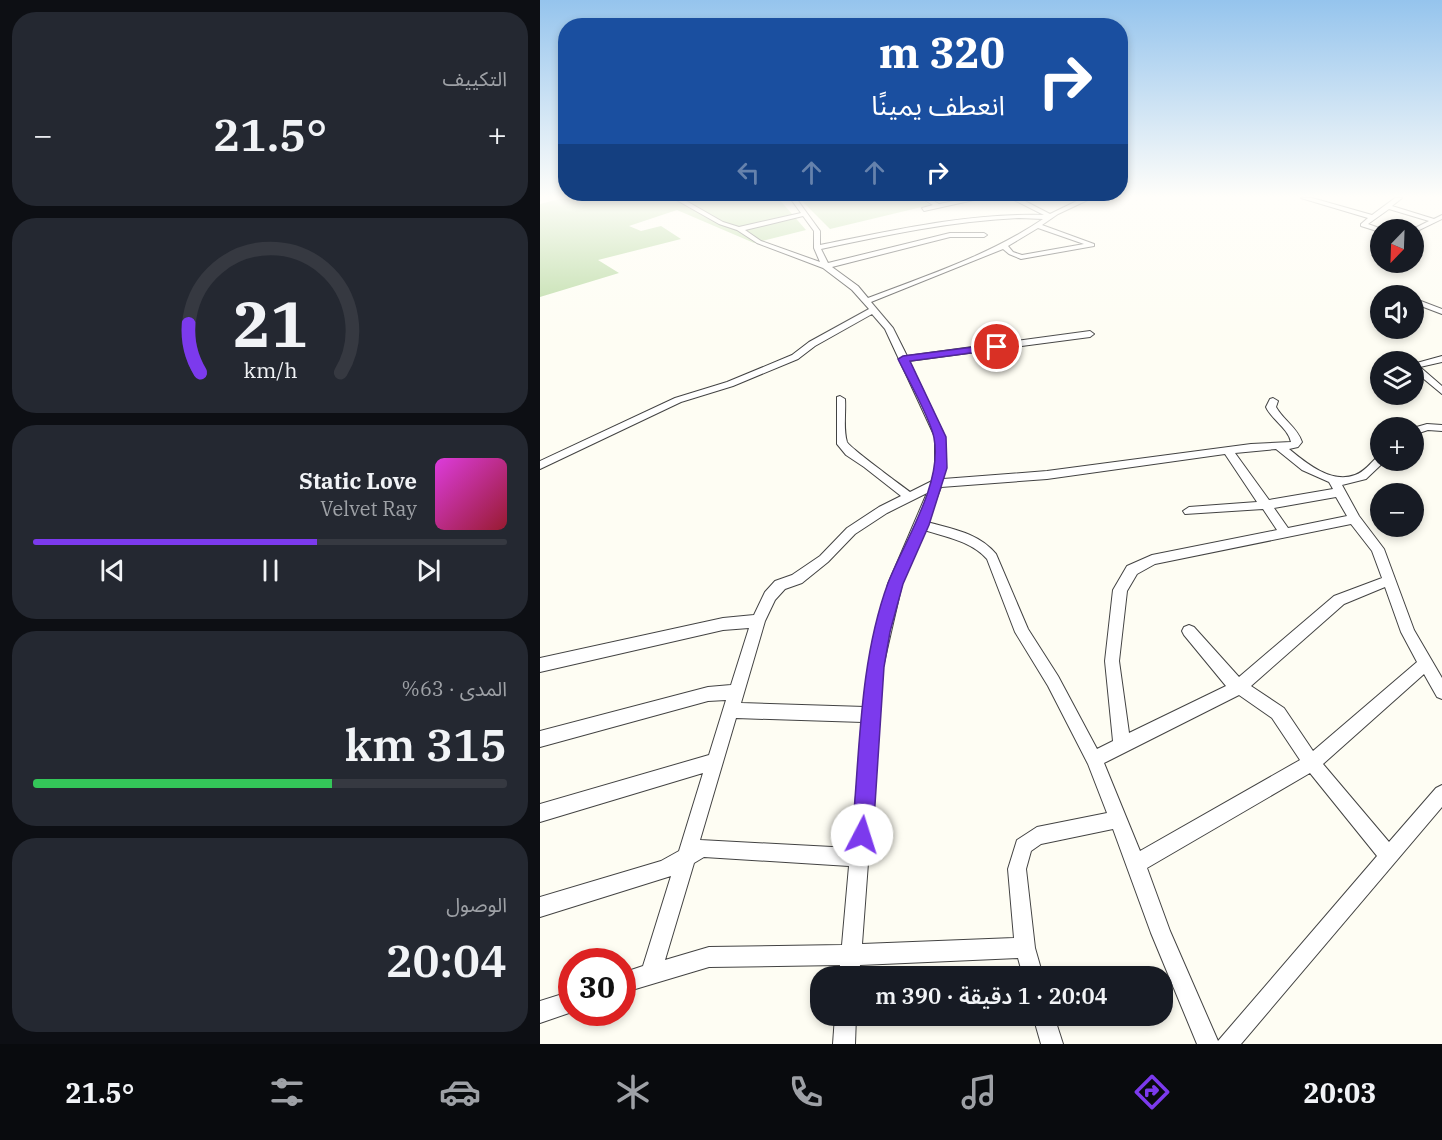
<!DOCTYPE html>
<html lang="ar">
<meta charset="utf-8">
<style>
:root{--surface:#171b24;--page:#242831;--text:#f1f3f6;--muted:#9ea1a6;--line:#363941;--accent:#7c3aed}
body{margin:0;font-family:"IBM Plex Serif","Noto Sans Arabic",serif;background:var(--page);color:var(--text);direction:rtl;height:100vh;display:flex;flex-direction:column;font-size:22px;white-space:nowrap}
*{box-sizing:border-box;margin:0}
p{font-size:20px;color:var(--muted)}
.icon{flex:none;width:33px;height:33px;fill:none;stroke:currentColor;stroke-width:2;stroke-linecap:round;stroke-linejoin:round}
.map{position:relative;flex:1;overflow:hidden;direction:ltr}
.panel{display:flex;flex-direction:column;gap:12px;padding:12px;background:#0d0f14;width:540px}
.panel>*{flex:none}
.hud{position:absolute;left:18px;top:18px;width:570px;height:183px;border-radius:24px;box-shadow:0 3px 9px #0003;direction:rtl;background:#1a4fa0;color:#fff;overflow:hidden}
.needle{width:39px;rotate:203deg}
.controls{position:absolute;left:830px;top:219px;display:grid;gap:12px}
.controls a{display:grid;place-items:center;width:54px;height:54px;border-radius:50%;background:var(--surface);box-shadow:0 3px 9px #0003;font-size:30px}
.speed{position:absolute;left:18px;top:948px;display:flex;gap:12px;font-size:30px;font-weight:700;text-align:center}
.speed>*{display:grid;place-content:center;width:78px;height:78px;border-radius:50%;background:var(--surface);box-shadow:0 3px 9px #0003;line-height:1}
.speed .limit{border:9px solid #d22;background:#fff;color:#111}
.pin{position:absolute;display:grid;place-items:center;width:51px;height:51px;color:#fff;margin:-26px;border:3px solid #fff;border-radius:50%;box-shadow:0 2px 6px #0007}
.me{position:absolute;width:66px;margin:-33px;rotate:5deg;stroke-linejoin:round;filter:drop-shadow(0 0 4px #0008)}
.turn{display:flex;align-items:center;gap:21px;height:126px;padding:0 24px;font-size:27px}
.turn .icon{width:78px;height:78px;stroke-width:2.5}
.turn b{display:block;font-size:42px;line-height:51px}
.lanes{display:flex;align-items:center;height:57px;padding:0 24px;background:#0003;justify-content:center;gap:30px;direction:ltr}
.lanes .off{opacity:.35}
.big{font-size:45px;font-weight:600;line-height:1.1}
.panel .widget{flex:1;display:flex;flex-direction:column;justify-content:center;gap:9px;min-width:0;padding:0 21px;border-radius:24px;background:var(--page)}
.panel .dial{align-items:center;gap:0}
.dial svg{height:156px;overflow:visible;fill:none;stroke:var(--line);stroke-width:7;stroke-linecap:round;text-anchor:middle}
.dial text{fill:var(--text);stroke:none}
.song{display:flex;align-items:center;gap:18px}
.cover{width:72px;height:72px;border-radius:9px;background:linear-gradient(135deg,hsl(300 70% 55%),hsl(350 70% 35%))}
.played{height:6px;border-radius:3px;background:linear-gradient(90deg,var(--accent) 60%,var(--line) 60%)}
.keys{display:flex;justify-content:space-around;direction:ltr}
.heat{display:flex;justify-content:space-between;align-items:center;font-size:33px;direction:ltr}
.charge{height:9px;border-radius:4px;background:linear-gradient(90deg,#34c759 63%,var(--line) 0)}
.trip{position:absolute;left:270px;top:966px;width:363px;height:60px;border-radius:24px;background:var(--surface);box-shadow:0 3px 9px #0003;font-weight:600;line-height:60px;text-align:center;direction:rtl}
.tabs{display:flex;height:96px;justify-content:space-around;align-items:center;background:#090b0e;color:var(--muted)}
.tabs .icon{width:42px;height:42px}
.tabs .on{color:var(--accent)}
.tabs b{font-size:27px;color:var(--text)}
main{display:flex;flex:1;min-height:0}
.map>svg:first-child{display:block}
.forest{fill:#b5d89d}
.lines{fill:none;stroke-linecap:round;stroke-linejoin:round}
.minor-casing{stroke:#434343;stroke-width:2}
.minor{fill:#fff;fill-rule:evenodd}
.route{fill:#7c3aed;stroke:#51269a;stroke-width:1.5}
</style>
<main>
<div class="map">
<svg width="902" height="1044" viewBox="0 0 902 1044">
<rect width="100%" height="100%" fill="#fefdf3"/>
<g class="forest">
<path d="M24 198H238L266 230 214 243 137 210 89 226 101 231 121 226 141 239 58 260 79 273 0 297V204Z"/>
<path d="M259 198H378L390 205 290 229Z"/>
</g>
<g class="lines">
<g class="minor-casing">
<g id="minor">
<path d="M133 198H141L183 222 199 227 261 213 250 198H256L280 231V245C355 230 428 213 504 215L470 198H479L510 214 543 198H552L518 214 502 225 554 244V246L481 259 469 254 463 249 331 302 353 328 367 356 550 331 554 334 550 337 369 361 405 437V468L403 479 507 471 711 444 751 442C748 428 732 420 726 407L730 399 733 398 738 401 736 407C743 420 757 427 762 442L758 447 749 449C766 463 791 484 815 475 824 472 830 464 837 457H840V460H846L826 479 802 485 819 516 844 549 874 630 902 678V699L897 697 884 674 783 764 849 842 896 788 902 785V807L701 1044H657L611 933 573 829 501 844 491 851 486 869 495 948 503 976H483L478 958 320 965 319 976H299L300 965 169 967 82 993V973L103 966 131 876 0 917V897L121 861 139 851 163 773 0 822V804L169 755 186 700 168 701 0 747V731L168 687 191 685 209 628 183 630 0 672V658L183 618 214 615 225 592 235 581 252 575 280 556 307 528 339 507 361 496 324 467 306 455 297 444V397L300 396 305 399C306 412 303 429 307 442 309 447 361 485 370 492L392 481 395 468V437L345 329 332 314 275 346 258 359 193 386 141 402 0 469V461L135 398 187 382 252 355 269 342 329 309 312 290 283 268 217 243 197 230 179 224ZM263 216 274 231V248L280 262 221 241 205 230ZM480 218 503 219C450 255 388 275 328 298L318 286 292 267 410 237H444L447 235 444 233H410L288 263 281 249C347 235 412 221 480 218ZM498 228 544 244 482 255 473 252 468 246ZM736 449 762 470 789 482 793 489 729 500 695 453ZM685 454 717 502 649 507 643 511 645 514 723 509 737 530 612 555 587 566 573 590 565 661 573 741 557 749 518 676 488 629 456 554C439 533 412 529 387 522L401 487 507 479ZM387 493 348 584 329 667 325 707 201 703 225 621 235 600 245 589 262 583 288 562 315 534 347 513ZM796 497 807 516 748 528 734 508ZM811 524 832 551 842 578 794 596 699 677 654 627 649 625 644 627 642 631 644 635 686 686 589 733 579 661 587 591 597 574 615 564ZM384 530C406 537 431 541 447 559L475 632 508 686 548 764 567 813 497 827 477 840 468 869 474 938 322 944 328 863 330 858 329 855 343 667 362 584ZM845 587 861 632 877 662 773 751 744 708 711 686 804 604ZM699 695 732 718 760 760 600 851 564 763ZM196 718 323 722 311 848 160 840ZM770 773 837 856 678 1041 630 931 607 868ZM164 857 309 866 302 945 169 947 125 960 154 863Z"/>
<path d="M381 198H389L399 204 429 198H443L384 211 382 208 393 205Z"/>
<path d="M761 198H772L832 215 855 198H862L852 206 894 219 902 215V219L873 233V230H871L889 221 849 209 828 224 842 229 840 232 821 226V224L828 218Z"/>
<path d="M873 298 902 309V314L873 303Z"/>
<path d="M902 356V362L880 367 902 386V394L873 370V364Z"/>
<path d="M887 424 902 425V431L888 430 873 435V428Z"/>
<path d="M32 991V1012L0 1023V1001Z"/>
<path d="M295 1016H316L315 1044H293Z"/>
<path d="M493 1016H514L523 1044H501Z"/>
</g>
</g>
<use href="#minor" class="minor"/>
</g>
<linearGradient id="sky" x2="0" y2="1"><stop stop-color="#95c4ed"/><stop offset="0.57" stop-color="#fffefa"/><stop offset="1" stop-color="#fffefa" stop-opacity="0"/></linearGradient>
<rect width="902" height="345" fill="url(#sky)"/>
<path class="route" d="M457 344 462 347 460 349 370 361 406 437 407 468 389 525 363 584 350 632 344 667 333 835 330 842 322 845 315 842 312 835C320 752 319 662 348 583 364 542 403 483 394 438 391 419 367 378 358 359L363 356Z"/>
</svg>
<div class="controls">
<a><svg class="needle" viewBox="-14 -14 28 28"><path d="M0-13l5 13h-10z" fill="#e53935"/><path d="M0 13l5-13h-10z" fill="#9ea1a6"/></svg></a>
<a><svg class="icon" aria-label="sound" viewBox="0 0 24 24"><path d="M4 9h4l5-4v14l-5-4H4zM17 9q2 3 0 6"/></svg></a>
<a><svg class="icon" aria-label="layers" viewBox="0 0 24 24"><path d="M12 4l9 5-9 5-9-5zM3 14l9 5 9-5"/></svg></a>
<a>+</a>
<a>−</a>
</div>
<div class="speed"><div class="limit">30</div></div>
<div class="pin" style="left:457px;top:347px;background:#d93025"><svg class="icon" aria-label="arrive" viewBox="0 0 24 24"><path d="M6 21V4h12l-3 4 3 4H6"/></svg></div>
<svg class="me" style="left:322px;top:835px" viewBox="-20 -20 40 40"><circle r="19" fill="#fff"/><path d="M0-13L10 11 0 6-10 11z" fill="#7c3aed"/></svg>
<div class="trip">20:04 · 1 دقيقة · 390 m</div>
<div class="hud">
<div class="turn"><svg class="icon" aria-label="right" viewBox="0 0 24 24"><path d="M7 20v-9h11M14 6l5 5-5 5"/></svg><div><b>320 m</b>انعطف يمينًا</div></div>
<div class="lanes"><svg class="icon off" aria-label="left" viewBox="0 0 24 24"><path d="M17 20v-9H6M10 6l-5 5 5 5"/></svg><svg class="icon off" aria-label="ahead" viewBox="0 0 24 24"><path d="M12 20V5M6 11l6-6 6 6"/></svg><svg class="icon off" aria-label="ahead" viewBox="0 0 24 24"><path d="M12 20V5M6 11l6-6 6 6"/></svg><svg class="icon" aria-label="right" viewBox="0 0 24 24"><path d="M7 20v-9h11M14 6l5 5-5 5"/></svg></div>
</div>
</div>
<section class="panel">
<div class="widget"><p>التكييف</p>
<div class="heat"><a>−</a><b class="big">21.5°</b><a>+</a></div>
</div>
<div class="widget dial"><svg viewBox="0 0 100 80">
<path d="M14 69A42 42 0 1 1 86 69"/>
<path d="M14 69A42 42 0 0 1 8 44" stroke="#7c3aed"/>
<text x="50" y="56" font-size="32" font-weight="700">21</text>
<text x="50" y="72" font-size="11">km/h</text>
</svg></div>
<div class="widget">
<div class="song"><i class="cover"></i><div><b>Static Love</b><p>Velvet Ray</p></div></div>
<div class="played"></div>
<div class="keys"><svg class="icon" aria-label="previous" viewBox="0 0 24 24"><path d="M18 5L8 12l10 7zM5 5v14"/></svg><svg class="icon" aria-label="pause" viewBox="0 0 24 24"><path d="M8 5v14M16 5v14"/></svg><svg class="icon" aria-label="next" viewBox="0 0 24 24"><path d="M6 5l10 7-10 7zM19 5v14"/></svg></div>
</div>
<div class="widget"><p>المدى · 63%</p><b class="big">315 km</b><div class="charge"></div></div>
<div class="widget"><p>الوصول</p><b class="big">20:04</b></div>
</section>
</main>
<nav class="tabs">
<b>20:03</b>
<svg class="icon on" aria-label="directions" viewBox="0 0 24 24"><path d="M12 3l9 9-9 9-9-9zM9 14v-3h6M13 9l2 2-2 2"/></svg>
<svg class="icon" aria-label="music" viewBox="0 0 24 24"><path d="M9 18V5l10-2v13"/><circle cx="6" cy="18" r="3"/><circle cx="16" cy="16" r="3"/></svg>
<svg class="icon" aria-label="phone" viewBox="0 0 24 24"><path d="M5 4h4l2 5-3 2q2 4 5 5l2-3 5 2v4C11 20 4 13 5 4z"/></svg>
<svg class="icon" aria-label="climate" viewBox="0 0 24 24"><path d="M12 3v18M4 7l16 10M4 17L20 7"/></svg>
<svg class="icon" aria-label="car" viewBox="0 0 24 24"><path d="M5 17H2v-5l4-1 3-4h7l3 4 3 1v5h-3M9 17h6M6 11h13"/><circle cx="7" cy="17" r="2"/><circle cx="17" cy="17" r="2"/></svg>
<svg class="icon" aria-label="filters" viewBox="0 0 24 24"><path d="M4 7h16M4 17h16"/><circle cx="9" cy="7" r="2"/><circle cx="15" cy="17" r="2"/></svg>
<b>21.5°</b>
</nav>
